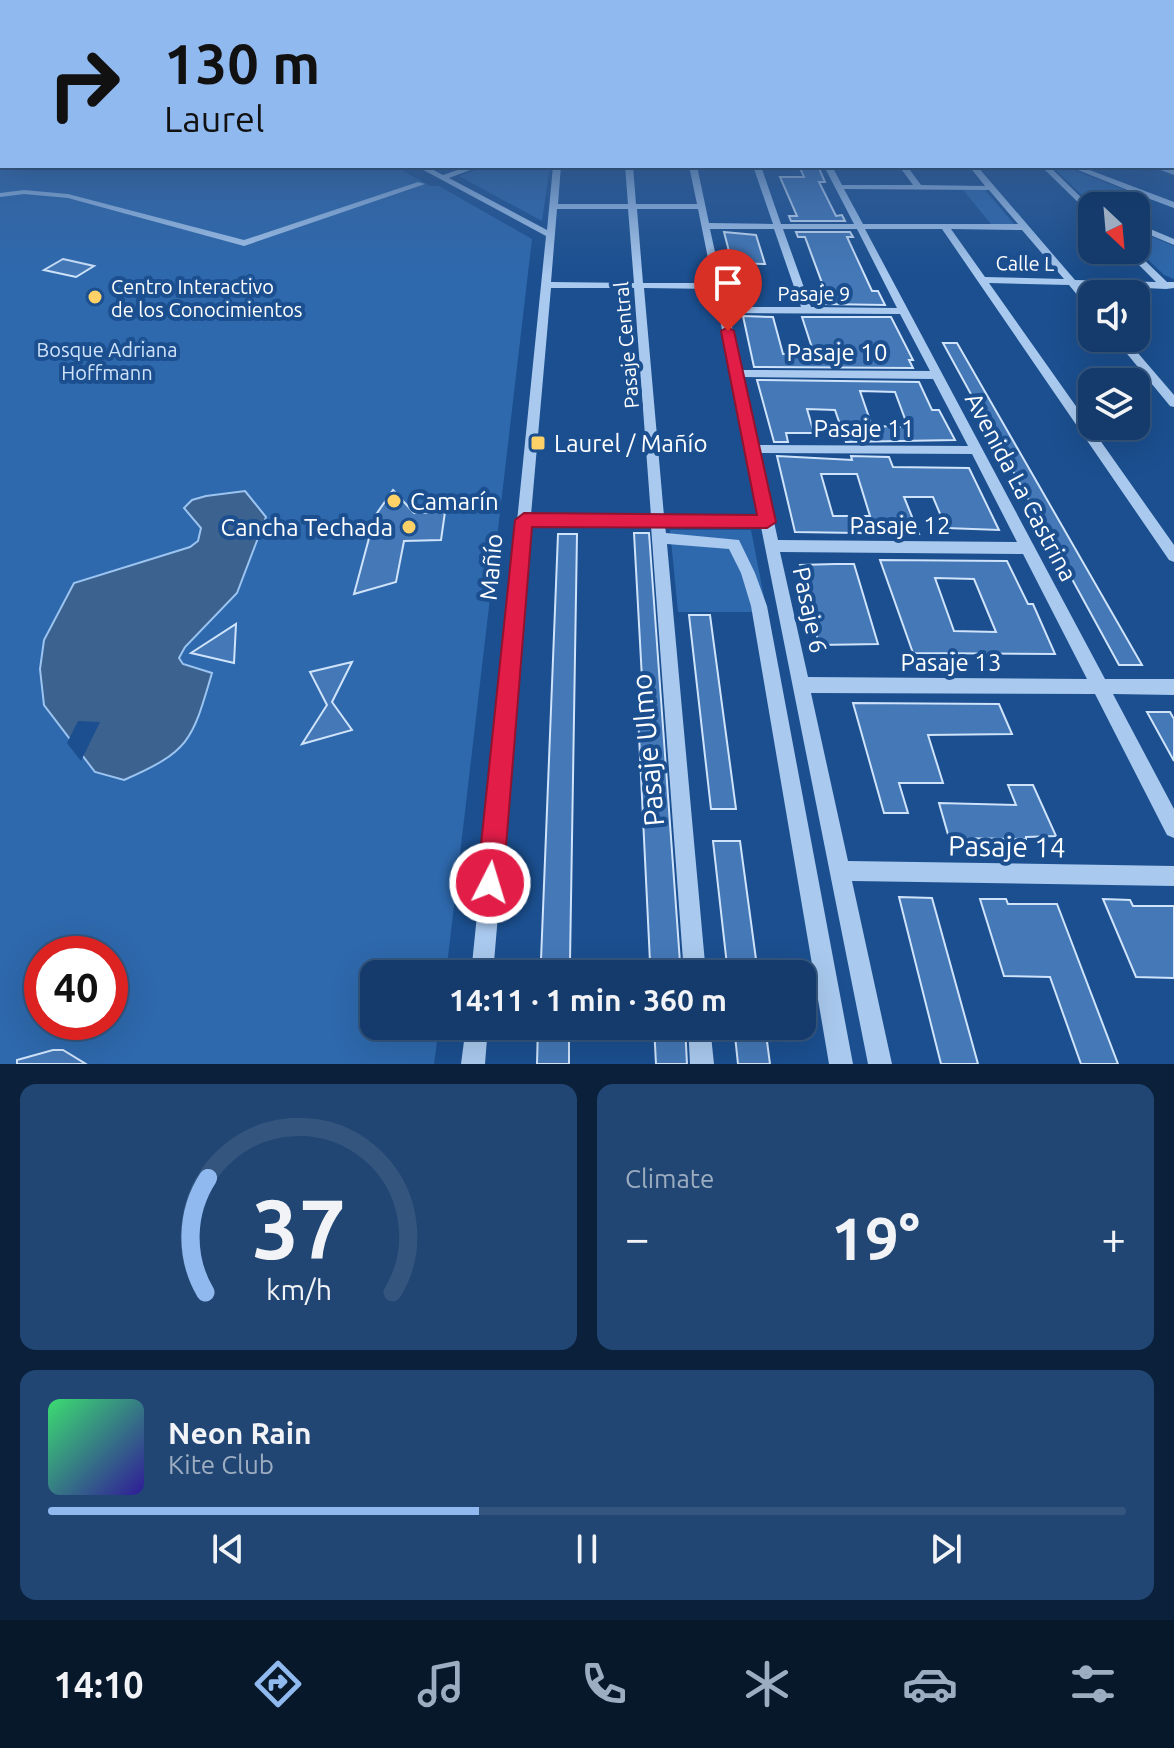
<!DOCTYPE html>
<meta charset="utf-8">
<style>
:root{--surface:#143b6b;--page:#214673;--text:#f1f3f6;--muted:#9dadc1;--line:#33557e;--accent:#90b9f0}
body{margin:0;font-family:Ubuntu,sans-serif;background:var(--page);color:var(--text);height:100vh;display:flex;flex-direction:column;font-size:30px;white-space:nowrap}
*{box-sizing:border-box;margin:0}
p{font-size:26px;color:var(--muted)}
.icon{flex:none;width:44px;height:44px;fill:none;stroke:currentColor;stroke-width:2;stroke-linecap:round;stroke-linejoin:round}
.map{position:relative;height:1064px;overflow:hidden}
.side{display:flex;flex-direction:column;gap:20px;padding:20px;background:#0b203b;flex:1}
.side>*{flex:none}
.hud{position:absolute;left:0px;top:0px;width:1174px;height:168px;box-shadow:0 8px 32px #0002,0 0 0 2px var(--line);background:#90b9f0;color:#111;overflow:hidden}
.needle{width:52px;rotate:154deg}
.tools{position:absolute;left:1078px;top:192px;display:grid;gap:16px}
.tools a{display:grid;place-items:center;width:72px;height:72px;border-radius:16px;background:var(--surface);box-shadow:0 8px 32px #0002,0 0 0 2px var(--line);font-size:40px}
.speed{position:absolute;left:24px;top:936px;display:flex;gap:16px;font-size:40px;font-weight:700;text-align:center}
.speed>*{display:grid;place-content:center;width:104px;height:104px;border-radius:50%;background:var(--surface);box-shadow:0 8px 32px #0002,0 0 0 2px var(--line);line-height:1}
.speed .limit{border:12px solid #d22;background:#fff;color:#111}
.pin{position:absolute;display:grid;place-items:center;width:68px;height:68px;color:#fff;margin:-82px -34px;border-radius:50% 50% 50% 0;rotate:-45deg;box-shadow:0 0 8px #0007}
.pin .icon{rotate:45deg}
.me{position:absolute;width:88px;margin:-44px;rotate:5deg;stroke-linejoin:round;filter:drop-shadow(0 0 6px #0008)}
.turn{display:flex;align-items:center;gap:28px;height:168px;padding:0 32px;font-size:36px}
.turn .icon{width:104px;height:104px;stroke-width:2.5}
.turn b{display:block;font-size:56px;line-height:68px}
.big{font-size:60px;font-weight:700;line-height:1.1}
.side .widget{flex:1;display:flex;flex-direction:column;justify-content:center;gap:12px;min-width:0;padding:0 28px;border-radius:16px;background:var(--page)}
.side .dial{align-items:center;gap:0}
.dial svg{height:208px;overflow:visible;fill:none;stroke:var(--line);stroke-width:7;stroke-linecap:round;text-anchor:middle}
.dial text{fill:var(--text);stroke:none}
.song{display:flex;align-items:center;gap:24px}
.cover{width:96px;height:96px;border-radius:12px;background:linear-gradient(135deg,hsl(140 70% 55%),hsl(250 70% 35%))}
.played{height:8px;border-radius:4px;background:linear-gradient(90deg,var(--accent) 40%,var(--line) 40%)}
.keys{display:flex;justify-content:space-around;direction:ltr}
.heat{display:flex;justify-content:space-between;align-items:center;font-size:44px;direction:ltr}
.side .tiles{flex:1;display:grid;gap:20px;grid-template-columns:1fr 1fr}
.widget:last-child{grid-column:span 2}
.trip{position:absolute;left:360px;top:960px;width:456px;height:80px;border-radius:16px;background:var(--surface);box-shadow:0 8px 32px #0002,0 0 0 2px var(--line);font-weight:700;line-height:80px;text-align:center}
.tabs{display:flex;height:128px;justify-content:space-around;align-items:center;background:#08182b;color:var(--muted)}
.tabs .icon{width:56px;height:56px}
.tabs .on{color:var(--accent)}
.tabs b{font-size:36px;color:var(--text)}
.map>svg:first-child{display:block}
.green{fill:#2e69ad;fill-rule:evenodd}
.water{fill:#3c6290;stroke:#9cc4f0;stroke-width:2}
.pier{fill:#1b4f8f}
.building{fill:#4478b7;stroke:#cfe3fa;stroke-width:2;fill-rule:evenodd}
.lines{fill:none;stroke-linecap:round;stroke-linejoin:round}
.minor{fill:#a9c9ee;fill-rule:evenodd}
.major{fill:#f0f6ff;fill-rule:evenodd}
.route{fill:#e11d48;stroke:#92132f;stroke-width:2}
.poi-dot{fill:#ffd166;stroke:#1b4f8f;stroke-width:3}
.labels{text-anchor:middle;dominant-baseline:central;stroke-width:8;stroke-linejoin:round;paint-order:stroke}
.far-street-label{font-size:20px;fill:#fff;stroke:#1b4f8f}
.far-poi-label{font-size:20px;fill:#fff;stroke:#1b4f8f;text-anchor:start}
.far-park-label{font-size:20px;fill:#cfe3fa;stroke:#1b4f8f}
.street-label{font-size:24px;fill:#fff;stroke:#1b4f8f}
.poi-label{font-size:24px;fill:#fff;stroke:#1b4f8f;text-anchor:start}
.near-street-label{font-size:28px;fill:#fff;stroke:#1b4f8f}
</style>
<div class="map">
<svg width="1174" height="1064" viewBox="0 0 1174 1064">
<rect width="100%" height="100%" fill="#1b4f8f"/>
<g class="green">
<path d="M0 127 2 166H395L430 186H439L532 239 446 974H374V1026H439L434 1064H0ZM42 954H110V1022H42Z"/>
<path d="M489 166H550L542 221 459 176Z"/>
<path d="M1052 166H1063L1130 192 1098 206 1092 205Z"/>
<path d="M963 190H985L1014 224H991Z"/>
<path d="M1136 230 1174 246V279L1164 275 1136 248Z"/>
<path d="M670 530H751L767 612H678Z"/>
</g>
<path class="water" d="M245 491 266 517 237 593 185 647 179 658 183 664 212 673C192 741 190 751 124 780L95 772 44 705 40 669 44 640 74 583 190 547 198 541 201 528 184 508 192 500 206 496Z"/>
<path class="pier" d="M78 721 100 722 81 761 67 743Z"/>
<g class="building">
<path d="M799 166H818L825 182H819L836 216 842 215 845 221H791L789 216H797L780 177H804Z"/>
<path d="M724 232 756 235 765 264 732 263Z"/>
<path d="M796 232H850L853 237H847L872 291H878L885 305 823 304 818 291H825L805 237H798Z"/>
<path d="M63 259 94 266 76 277 44 270Z"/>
<path d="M743 316 773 317 783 354H814L802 317H891L913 360H909L913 368 754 367Z"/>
<path d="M943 343H957L1142 665H1119Z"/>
<path d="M757 380 919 382 932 410H939L955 440 846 442 835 410 807 409 814 433H786L788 442H774ZM860 391 895 392 908 427 872 426Z"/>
<path d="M777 456 852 460 851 456 889 457 893 467 969 468 999 530 946 528 933 497H904L919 534 795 532ZM821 474H857L870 516H833Z"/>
<path d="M393 490 414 513 445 512 441 540 404 541 396 582 354 594 375 516Z"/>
<path d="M634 533H649L680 962H650L638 715H644Z"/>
<path d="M558 534H577L570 961 541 960Z"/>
<path d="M880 560 1007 561 1028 604H1033L1055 654 913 653ZM935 578 974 579 996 632 954 631Z"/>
<path d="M835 564H854L878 644 819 645 800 565Z"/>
<path d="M689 615H710L736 809H711Z"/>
<path d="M236 624 234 663 191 653Z"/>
<path d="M352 662 332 702 352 730 302 744 327 705 310 672Z"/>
<path d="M853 703 999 704 1012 734 928 735 943 783H899L908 813H884Z"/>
<path d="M1147 712H1170L1174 719V761Z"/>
<path d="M1008 785H1033L1056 836 1026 837V839L949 838 939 803 1016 805Z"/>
<path d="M713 841H740L758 974H728Z"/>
<path d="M899 897 932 898 978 1064H941Z"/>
<path d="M980 899H1006L1008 904H1057L1118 1064H1081L1050 977 1004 976Z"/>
<path d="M1103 899 1130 900 1133 906H1174V978L1136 977Z"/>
<path d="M538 1026H569V1064H537Z"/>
<path d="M654 1026H685L687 1064H656Z"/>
<path d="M734 1026H765L770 1064H738Z"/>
<path d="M53 1050H63L86 1064H17V1060Z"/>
</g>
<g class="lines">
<g class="minor">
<rect x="1172" y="126" width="2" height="5"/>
<rect x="1172" y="140" width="2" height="5"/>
<path d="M416 166H426L443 175 469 166H481L449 178 547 230 553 166H561L558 204H628L625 166H633L636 204H697L689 166H697L709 223 773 224 753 166H761L781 224H854L824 166H832L842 185H913L899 166H907L921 185 985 186 969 166H977L1075 280 1156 282 1124 250H1134L1167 282H1174V288L1166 289 1080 285 1092 300V309L1088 308 1069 285 989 283 1174 545V562L1169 560 942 229H865L1105 679H1174V695L1113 694 1174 809V838L1167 835 1095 694 811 693 848 861 1174 866V886L852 881 892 1064H868L761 527 665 526 666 533 739 540 755 573 767 606 853 1064H829L751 606 741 573 729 549 667 544 706 974H684L651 526 531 525 493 974H471L546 236ZM844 189 989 190 1018 224H863ZM557 209H628L634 283 551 282ZM637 209H698L713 283H643ZM710 229H774L801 307H727ZM783 229H857L897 308 811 307ZM951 229 1022 230 1064 279 985 277ZM551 288H634L651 516 531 515ZM644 288 714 289 759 517 664 516ZM729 313 900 314 930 371 741 370ZM743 377 933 379 968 446 757 445ZM759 453 972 454 1017 542 778 540ZM780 552 1023 554 1087 679 808 677Z"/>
<path d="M1041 166H1049L1092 208V216Z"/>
<path d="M1068 166H1079L1174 202V208L1142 196 1118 206H1107L1135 193Z"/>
<path d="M1150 166H1161L1174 170V175Z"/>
<path d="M418 182 425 184 244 246 68 198 24 194 0 197V193L24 190 68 194 244 240Z"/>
<path d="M1136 223 1174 239V245L1136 229Z"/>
<path d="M1114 338H1125L1174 395V407L1170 406Z"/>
<path d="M466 1026H488L485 1064H461Z"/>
<path d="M688 1026H710L714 1064H690Z"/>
</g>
<rect class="major" x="1172" y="129" width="2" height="7"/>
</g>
<linearGradient id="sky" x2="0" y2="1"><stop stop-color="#0f2b4f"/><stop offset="0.46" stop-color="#39639b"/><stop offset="1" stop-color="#39639b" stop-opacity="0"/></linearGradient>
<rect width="1174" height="275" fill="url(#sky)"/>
<path class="route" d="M728 327 734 331 776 522 767 528 532 527 503 883 499 892 490 896 481 892 477 883 515 520 524 513 757 515 721 331Z"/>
<g class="poi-dot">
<circle cx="95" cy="297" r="8"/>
<rect x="530" y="435" width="16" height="16" rx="4"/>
<circle cx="394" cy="501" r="8"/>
<circle cx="409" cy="527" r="8"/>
</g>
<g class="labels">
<g class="far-street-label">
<text transform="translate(1025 263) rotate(1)">Calle L</text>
<text x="814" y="293">Pasaje 9</text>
<text transform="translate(626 345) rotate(-95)">Pasaje Central</text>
</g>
<g class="far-poi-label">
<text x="111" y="286">Centro Interactivo<tspan x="111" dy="23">de los Conocimientos</tspan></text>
</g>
<g class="far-park-label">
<text x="107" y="349">Bosque Adriana<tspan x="107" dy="23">Hoffmann</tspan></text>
</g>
<g class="street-label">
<text x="837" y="352">Pasaje 10</text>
<text x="864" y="428">Pasaje 11</text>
<text transform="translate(1021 487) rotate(62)">Avenida La Castrina</text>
<text x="900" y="525">Pasaje 12</text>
<text transform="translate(491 567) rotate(-85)">Mañío</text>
<text transform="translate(810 610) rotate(78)">Pasaje 6</text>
<text x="951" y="662">Pasaje 13</text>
</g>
<g class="poi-label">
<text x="554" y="443">Laurel / Mañío</text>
<text x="410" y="501">Camarín</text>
<text x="393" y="527" text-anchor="end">Cancha Techada</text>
</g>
<g class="near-street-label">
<text transform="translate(647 750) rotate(-95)">Pasaje Ulmo</text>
<text transform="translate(1007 846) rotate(1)">Pasaje 14</text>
</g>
</g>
</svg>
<div class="tools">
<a><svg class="needle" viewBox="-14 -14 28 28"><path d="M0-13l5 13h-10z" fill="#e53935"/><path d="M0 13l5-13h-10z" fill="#9dadc1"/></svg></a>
<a><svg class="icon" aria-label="sound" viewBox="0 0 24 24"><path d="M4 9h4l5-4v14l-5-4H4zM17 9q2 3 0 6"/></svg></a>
<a><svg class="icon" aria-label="layers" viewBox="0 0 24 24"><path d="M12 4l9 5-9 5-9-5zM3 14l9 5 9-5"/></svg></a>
</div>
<div class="speed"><div class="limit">40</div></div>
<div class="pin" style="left:728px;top:331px;background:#d93025"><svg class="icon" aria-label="arrive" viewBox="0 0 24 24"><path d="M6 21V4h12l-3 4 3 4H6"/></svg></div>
<svg class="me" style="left:490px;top:883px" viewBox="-20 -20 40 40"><circle r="17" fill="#e11d48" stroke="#fff" stroke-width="3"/><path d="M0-11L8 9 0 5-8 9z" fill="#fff"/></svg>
<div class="trip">14:11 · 1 min · 360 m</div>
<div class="hud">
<div class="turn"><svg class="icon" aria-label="right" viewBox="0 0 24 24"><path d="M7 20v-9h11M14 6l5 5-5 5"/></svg><div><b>130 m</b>Laurel</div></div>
</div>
</div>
<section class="side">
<div class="tiles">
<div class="widget dial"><svg viewBox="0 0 100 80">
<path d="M14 69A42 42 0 1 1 86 69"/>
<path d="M14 69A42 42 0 0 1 15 25" stroke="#90b9f0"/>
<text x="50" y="56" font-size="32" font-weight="700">37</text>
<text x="50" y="72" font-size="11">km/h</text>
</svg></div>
<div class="widget"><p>Climate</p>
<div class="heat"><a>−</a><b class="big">19°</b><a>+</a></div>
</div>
<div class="widget">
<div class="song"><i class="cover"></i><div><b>Neon Rain</b><p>Kite Club</p></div></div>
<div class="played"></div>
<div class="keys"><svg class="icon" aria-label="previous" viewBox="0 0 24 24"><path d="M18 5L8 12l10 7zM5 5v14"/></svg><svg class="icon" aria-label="pause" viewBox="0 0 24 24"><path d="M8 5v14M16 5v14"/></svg><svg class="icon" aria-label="next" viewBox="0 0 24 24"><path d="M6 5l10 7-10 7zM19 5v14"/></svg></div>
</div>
</div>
</section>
<nav class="tabs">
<b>14:10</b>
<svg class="icon on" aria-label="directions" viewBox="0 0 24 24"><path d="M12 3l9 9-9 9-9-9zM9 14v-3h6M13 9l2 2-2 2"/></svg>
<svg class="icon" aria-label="music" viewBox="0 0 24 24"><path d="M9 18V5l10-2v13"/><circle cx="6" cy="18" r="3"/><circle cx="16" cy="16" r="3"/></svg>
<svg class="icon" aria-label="phone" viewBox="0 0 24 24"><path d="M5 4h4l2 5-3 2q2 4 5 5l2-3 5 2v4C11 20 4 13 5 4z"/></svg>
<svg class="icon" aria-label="climate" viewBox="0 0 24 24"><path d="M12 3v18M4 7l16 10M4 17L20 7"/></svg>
<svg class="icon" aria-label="car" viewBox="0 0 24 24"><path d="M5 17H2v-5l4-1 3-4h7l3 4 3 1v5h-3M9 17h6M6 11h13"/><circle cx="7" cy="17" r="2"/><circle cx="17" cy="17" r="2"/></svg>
<svg class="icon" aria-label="filters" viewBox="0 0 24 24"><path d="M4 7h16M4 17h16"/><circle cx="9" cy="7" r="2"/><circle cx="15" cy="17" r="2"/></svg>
</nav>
